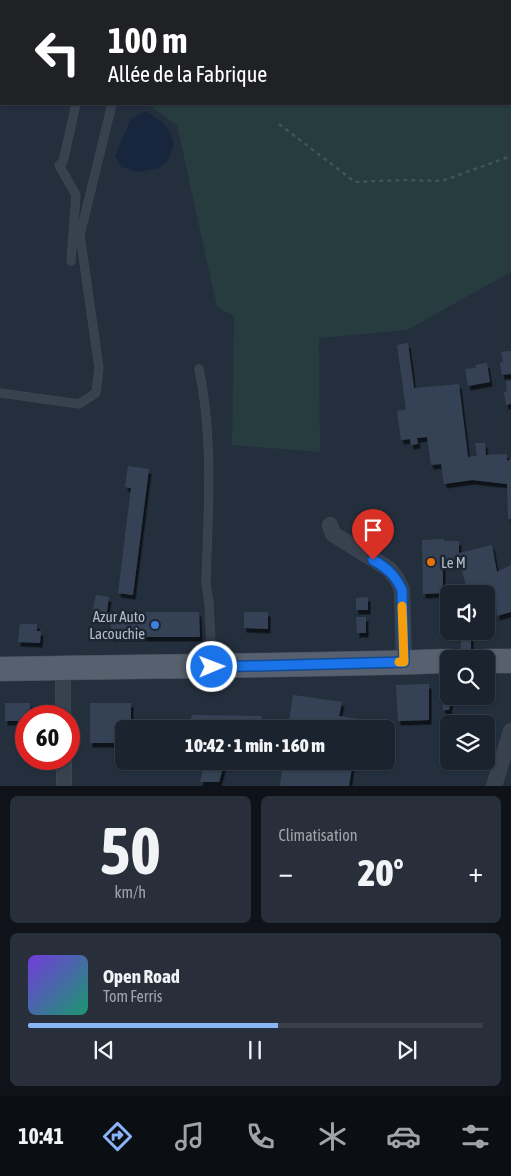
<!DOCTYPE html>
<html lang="fr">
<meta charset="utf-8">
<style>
:root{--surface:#1b232e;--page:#282f3a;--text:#f1f3f6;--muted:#a0a4aa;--line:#39404a;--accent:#8ab4f8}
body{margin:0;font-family:"Asap Condensed",sans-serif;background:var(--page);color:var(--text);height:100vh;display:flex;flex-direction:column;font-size:19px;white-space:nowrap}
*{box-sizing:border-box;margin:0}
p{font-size:16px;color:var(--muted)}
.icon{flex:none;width:28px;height:28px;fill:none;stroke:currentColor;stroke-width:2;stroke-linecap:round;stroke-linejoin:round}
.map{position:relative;height:786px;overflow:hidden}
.details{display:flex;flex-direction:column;gap:10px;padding:10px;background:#0f1319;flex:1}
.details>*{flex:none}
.top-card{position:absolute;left:0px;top:0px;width:511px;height:105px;box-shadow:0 1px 4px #0004,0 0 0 1px var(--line);background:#202124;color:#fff;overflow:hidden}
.tools{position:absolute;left:440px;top:585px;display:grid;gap:10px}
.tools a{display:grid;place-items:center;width:55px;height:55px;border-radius:8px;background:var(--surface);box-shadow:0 1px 4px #0004,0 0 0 1px var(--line);font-size:25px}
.speed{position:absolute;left:15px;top:705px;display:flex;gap:10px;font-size:25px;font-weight:700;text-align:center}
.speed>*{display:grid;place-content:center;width:65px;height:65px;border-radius:50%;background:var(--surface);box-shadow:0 1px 4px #0004,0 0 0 1px var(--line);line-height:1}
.speed .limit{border:8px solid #d22;background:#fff;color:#111}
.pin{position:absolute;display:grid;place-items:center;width:42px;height:42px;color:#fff;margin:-51px -21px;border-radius:50% 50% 50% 0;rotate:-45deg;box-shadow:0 0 5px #0007}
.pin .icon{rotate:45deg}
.me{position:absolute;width:55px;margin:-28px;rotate:89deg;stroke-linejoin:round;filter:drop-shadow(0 0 4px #0008)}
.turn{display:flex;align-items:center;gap:18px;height:105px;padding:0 25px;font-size:22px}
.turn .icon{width:65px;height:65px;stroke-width:2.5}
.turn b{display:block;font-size:35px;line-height:42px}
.big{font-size:38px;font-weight:800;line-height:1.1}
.details .tile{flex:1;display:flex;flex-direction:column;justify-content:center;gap:8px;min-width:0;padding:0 18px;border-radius:8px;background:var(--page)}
.details .dial{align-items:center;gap:0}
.dial b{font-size:65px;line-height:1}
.song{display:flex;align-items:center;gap:15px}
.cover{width:60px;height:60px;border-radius:8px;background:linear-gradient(135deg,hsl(260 70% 55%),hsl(160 70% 35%))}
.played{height:5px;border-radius:2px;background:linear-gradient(90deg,var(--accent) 55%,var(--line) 55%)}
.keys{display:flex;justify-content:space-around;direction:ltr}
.heat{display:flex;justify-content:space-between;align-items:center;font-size:28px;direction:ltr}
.details .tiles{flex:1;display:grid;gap:10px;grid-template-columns:1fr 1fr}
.tile:last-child{grid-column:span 2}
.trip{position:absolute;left:115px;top:720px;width:280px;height:50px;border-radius:8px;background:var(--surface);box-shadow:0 1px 4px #0004,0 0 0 1px var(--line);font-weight:800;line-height:50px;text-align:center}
.tabs{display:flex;height:80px;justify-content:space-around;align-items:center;background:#0b0e12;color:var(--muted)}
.tabs .icon{width:35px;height:35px}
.tabs .current{color:var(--accent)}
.tabs b{font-size:22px;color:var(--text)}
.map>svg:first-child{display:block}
.green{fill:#263c3f}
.water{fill:#17263c}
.building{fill:#364354;filter:url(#shadow)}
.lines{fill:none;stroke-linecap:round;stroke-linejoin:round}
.service-casing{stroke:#414a57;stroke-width:9}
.minor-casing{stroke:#414a57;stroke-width:16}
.primary-casing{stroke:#414a57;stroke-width:25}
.path{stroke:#3f5557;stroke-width:2.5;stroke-dasharray:4 4;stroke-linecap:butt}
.service{stroke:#38414e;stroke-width:8}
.minor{stroke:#38414e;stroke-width:15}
.primary{stroke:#56606e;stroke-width:24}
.route-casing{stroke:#114b97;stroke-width:12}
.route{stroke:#1a73e8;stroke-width:9}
.slow{stroke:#f59e0b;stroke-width:9}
.food-dot{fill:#e8710a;stroke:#1d2633;stroke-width:2}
.shop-dot{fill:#3f7fe0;stroke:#1d2633;stroke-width:2}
.labels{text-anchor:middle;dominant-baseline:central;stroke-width:5;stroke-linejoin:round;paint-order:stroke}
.poi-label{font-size:15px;fill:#b4bcc9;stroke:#1d2633;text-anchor:start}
</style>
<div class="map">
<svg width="511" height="786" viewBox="0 0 511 786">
<defs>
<filter id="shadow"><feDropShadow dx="2.5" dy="4.5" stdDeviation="0" flood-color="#0009"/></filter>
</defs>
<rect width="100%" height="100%" fill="#242f3e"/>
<path class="green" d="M88 0H511V272L407 330 319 338 320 452 232 445 234 316 217 307 177 125 148 104H510V1Z"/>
<path class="water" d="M146 111 161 121 170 132 174 143 168 161 158 168 138 172 121 167 115 156 131 119Z"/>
<g class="building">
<path d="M408 343 414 388 459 384 468 457 477 456 475 443H485L486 455 507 454V461L511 459V519H508L507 484 472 480 444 484 441 464 431 465 427 437 417 438 418 444 411 445 410 439 401 440 397 411 406 410 397 345Z"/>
<path d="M511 351V374L502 375 500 363 503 362 501 352Z"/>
<path d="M487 363 490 382 468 386 465 369 476 368 475 365Z"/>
<path d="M506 381H511V404L506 405 504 392H507Z"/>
<path d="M128 466 149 469 133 595 118 593 131 488 125 487Z"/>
<path d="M444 539V541H459V553L492 545 497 572 511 565V612L497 616 495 591 480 594H468L459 558V560H454V562H452L449 566 443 564V593L423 594 422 540Z"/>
<path d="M96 595 109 597 106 618 92 615Z"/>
<path d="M368 597V610H356V598Z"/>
<path d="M111 612H199L200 637H111Z"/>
<path d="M244 612H268V629L244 628Z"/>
<path d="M356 617H366V633H357Z"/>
<path d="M20 624H37V631H41L40 643 18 642Z"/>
<rect x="461" y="631" width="10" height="19"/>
<path d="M440 675H449V696H452L449 710H443Z"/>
<path d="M429 684V720L398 721 396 685Z"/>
<path d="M293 695 342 702 339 716 359 719 358 729H288Z"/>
<path d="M5 703H30V716H26V721H5Z"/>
<path d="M90 703H131V729H124V743H90Z"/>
<path d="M192 715 262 716 258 729H188Z"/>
<path d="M205 761H225L219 782H200Z"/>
<path d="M283 761H353L349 786H280Z"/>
</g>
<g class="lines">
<g class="service-casing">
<g id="service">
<path d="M65 1V0"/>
<path d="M0 97 1 96"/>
<path d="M71 261 76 195 59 165 63 162 76 104"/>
<path d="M199 369C214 440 208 512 206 583L209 604 212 662"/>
<path d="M0 393 79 404 96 393 99 368 80 235 112 104"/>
</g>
</g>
<g class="minor-casing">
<g id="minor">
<path d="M330 525 333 534 389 569 397 579 402 590 404 662"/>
<path d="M63 668V716"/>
<path d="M64 759V786"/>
<path d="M494 786 511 731"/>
</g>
</g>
<g class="primary-casing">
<g id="primary">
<path d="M486 661H511"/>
<path d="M0 669C150 666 299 666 449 661"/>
</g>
</g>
<g class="path">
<path d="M292 0 293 1"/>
<path d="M510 50H511"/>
<path d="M279 124 355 182 405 180 442 181 511 156"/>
</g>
<use href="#service" class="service"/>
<use href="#minor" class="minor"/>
<use href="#primary" class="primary"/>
</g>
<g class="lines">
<g class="route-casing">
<path id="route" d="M212 667 404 662 402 590C395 575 387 568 373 560"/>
</g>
<use href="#route" class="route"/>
<path class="slow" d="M399 662H404L402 606"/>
</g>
<circle class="food-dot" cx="431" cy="562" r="5"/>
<circle class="shop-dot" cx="155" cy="625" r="5"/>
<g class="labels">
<g class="poi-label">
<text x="441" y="562">Le M</text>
<text x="145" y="616" text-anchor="end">Azur Auto<tspan x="145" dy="17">Lacouchie</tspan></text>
</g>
</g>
</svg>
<div class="tools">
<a><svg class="icon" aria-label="sound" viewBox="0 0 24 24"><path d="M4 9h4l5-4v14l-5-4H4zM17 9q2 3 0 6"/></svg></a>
<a><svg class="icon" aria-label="search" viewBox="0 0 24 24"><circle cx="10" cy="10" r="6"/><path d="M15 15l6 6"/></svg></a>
<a><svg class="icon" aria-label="layers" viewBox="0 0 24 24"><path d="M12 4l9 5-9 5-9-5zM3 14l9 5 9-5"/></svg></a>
</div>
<div class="speed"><div class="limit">60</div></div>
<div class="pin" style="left:373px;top:560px;background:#d93025"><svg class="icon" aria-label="arrive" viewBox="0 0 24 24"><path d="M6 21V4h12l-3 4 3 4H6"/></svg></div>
<svg class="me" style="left:212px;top:667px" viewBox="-20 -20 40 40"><circle r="17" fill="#1a73e8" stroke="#fff" stroke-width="3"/><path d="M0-11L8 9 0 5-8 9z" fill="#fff"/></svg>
<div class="trip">10:42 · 1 min · 160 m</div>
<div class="top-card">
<div class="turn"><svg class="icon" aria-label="left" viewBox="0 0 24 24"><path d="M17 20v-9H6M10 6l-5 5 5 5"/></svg><div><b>100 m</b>Allée de la Fabrique</div></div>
</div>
</div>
<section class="details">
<div class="tiles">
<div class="tile dial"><b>50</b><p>km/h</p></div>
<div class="tile"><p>Climatisation</p>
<div class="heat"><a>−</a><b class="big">20°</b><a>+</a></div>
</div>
<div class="tile">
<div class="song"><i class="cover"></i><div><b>Open Road</b><p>Tom Ferris</p></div></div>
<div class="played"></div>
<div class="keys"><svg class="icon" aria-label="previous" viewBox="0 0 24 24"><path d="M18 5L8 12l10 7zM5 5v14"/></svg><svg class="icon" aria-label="pause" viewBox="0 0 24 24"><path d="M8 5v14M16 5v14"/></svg><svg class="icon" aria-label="next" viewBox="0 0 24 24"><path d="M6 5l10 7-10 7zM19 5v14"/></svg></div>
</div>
</div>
</section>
<nav class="tabs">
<b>10:41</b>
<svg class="icon current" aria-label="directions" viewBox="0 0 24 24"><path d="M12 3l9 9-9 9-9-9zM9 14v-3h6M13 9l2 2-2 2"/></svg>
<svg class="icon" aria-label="music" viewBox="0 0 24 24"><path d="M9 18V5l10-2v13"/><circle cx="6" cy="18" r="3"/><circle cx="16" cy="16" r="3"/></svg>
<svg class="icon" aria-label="phone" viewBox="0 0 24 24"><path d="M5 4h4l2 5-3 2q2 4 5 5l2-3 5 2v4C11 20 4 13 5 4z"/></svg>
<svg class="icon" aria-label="climate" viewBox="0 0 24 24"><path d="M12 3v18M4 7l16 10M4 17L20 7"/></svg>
<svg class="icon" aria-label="car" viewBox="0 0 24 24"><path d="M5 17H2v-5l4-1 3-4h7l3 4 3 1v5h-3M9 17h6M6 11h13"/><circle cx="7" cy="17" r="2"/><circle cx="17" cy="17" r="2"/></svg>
<svg class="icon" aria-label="filters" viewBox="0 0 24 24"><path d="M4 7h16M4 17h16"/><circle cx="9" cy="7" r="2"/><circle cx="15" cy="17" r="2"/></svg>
</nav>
